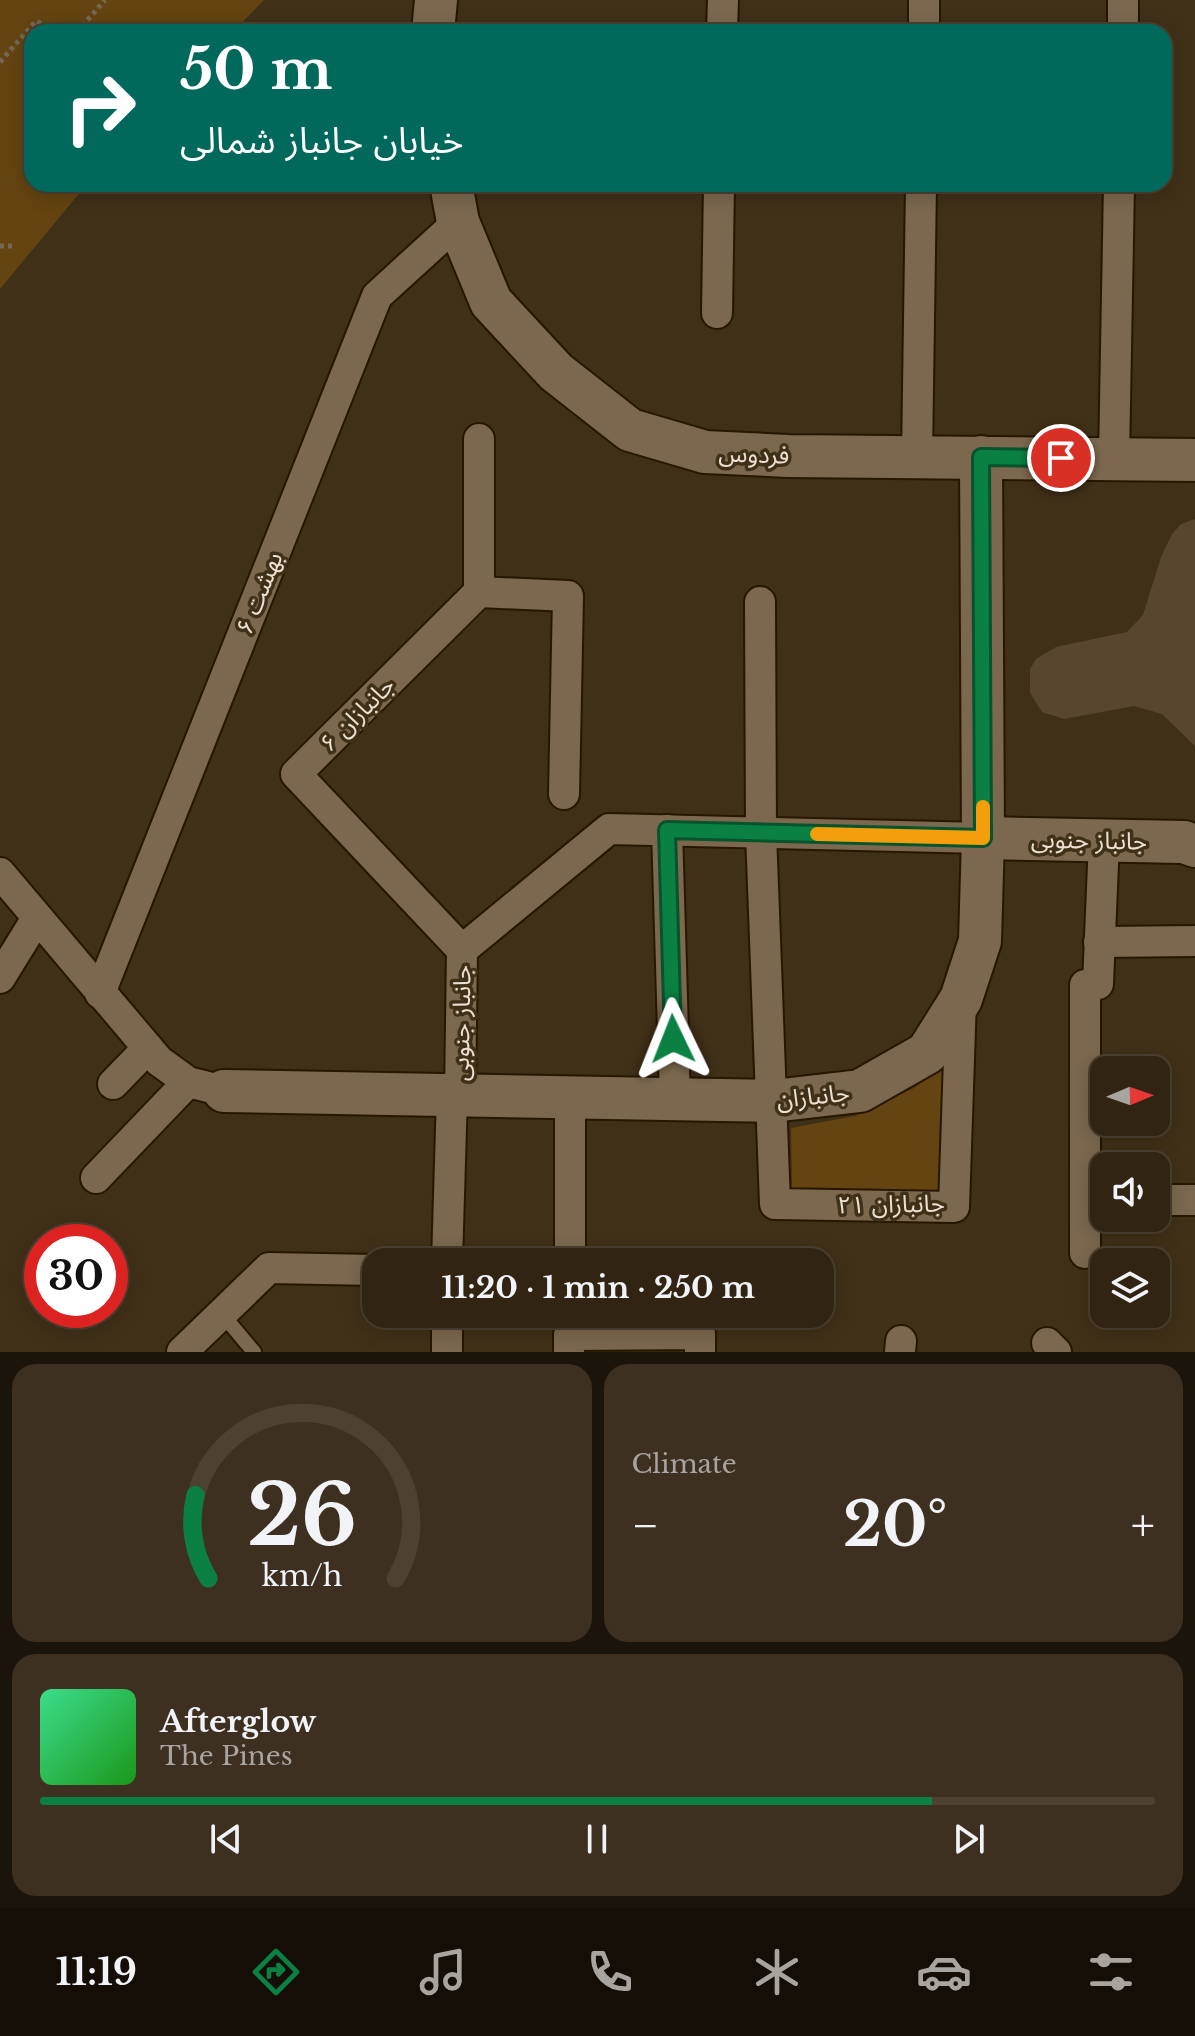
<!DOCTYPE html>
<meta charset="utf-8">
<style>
:root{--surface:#312412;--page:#3d3020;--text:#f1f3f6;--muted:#a8a49f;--line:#4c4132;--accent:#0b8043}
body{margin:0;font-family:"Libre Baskerville","Noto Sans Arabic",serif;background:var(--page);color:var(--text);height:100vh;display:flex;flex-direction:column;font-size:30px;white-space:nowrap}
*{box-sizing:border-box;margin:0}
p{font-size:26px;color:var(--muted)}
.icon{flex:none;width:44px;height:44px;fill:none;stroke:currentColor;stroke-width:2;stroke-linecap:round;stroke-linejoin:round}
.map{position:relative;height:1352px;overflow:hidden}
.sheet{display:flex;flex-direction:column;gap:12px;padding:12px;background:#1b140a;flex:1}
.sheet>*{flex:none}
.top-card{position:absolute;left:24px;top:24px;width:1148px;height:168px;border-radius:24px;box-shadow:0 4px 20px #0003,0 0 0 2px var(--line);background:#00695c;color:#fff;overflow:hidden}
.needle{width:52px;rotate:88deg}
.tools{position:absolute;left:1090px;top:1056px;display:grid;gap:16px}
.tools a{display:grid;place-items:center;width:80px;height:80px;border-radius:16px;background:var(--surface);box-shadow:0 4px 20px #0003,0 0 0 2px var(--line);font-size:40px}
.speed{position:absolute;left:24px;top:1224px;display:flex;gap:16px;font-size:40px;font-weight:700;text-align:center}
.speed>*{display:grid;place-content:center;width:104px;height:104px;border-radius:50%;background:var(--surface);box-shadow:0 4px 20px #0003,0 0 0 2px var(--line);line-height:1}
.speed .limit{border:12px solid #d22;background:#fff;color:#111}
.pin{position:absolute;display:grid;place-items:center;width:68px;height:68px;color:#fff;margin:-34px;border:4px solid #fff;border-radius:50%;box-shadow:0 2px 8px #0007}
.me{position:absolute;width:88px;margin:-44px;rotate:358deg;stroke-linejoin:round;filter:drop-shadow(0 0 6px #0008)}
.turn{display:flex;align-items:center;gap:28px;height:168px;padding:0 24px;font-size:36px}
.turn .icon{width:104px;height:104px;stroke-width:2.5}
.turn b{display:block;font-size:56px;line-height:68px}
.big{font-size:60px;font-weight:700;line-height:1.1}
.sheet .card{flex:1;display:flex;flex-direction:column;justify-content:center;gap:12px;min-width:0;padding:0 28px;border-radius:24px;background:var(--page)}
.sheet .dial{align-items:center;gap:0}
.dial svg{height:208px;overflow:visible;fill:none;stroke:var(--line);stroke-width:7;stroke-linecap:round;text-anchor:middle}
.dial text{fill:var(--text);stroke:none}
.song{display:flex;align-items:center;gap:24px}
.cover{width:96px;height:96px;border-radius:12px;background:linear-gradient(135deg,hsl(150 70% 55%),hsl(120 70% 35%))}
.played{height:8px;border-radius:4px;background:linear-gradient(90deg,var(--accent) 80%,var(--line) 80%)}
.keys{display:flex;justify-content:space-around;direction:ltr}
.heat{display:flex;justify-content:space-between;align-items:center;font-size:44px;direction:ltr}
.sheet .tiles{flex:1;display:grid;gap:12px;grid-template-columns:1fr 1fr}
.card:last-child{grid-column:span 2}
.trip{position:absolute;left:362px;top:1248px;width:472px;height:80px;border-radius:24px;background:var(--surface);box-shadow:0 4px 20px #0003,0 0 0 2px var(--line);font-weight:700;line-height:80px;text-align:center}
.menu{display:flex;height:128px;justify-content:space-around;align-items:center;background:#140e07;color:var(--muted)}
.menu .icon{width:56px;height:56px}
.menu .on{color:var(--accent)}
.menu b{font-size:36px;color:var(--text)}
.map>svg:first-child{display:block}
.green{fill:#644411}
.building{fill:#59462e}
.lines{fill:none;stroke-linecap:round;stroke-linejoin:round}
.lane-casing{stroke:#271701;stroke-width:18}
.street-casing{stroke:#271701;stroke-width:34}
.secondary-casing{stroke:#271701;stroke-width:46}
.path{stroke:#776753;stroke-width:5;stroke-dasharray:4 4;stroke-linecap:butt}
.lane{stroke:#7c684f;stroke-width:14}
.street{stroke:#7c684f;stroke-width:30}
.secondary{stroke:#7c684f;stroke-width:42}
.route-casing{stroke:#07532c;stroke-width:20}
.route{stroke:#0b8043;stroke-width:14}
.slow{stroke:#f59e0b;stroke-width:14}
.labels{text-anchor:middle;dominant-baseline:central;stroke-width:7;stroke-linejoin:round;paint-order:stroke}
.street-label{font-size:24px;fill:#ece0d2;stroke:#413018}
</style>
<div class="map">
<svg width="1195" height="1352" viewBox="0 0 1195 1352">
<rect width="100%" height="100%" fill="#413018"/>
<g class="green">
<path d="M0 0H264L233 32H32V184H87L0 289Z"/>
<path d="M964 1045 959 1198H792L791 1128 855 1116 914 1088Z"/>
</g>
<path class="building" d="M1195 519V746L1162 714 1134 706 1064 719 1042 712 1030 693V669L1036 659 1056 647 1127 632 1143 615 1161 557 1172 534 1181 524Z"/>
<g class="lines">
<g class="lane-casing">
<path id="lane" d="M222 1314 254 1352"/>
</g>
<g class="street-casing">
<g id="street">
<path d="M722 32 723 0"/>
<path d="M924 32V0"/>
<path d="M1123 32V0"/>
<path d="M717 313 719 184"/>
<path d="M917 456 921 184"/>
<path d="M1114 459 1119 184"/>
<path d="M479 592 568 596 564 794"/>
<path d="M760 602 761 833 775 1204 954 1207 961 999"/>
<path d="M667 830 675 1099"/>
<path d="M0 873 159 1061 188 1082 224 1091"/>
<path d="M1099 942 1195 941"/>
<path d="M462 950 296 774 479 592V439"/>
<path d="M462 950 609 829 983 838"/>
<path d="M0 978 37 918"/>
<path d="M100 993 377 296 458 222"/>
<path d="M113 1084 148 1048"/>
<path d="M460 1095 462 950"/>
<path d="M570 1097V1262"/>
<path d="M96 1178 188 1082"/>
<path d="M1156 1200H1195"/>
<path d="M1085 1253V985L1098 984 1104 840"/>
<path d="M447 1262 452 1095"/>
<path d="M447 1314V1352"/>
<path d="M1047 1343 1056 1352"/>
<path d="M182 1352 269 1268 376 1270"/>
<path d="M569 1352V1335L700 1334V1352"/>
<path d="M900 1352 901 1341"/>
</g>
</g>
<g class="secondary-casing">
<g id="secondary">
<path d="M433 32 436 0"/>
<path d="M451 184 458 222 491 302 556 372 630 430 705 452 788 456 1195 460"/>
<path d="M983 838 1184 842 1195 846"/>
<path d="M224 1091 773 1101 860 1091 927 1053 961 999 980 941 983 838 981 457"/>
</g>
</g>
<g class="path">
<path d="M77 32 105 0"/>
<path d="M0 62 36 21 57 32"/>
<path d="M0 246H16"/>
</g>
<use href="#lane" class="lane"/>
<use href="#street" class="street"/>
<use href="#secondary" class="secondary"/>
</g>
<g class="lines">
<g class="route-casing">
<path id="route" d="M673 1039 667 830 983 838 981 457 1061 458"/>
</g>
<use href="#route" class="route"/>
<path class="slow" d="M817 834 983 838V807"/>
</g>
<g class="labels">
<g class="street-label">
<text transform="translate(754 454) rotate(2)">فردوس</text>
<text transform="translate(259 593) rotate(-68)">بهشت ۶</text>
<text transform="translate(357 714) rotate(-45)">جانبازان ۶</text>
<text transform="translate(1089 840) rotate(1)">جانباز جنوبی</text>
<text transform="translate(461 1023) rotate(-89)">جانباز جنوبی</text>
<text transform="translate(813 1096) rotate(-6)">جانبازان</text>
<text transform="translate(891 1204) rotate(-1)">جانبازان ۲۱</text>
</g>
</g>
</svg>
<div class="tools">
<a><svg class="needle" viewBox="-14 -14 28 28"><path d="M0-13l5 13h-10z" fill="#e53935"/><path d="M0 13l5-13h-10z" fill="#a8a49f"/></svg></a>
<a><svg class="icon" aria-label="sound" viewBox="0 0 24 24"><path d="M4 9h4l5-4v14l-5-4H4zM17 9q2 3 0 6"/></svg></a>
<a><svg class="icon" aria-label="layers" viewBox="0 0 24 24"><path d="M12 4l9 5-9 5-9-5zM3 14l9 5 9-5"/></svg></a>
</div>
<div class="speed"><div class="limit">30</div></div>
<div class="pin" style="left:1061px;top:458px;background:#d93025"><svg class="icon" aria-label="arrive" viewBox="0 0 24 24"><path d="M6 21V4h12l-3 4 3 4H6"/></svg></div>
<svg class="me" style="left:673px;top:1039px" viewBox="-20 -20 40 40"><path d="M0-17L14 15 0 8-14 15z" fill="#0b8043" stroke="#fff" stroke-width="4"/></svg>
<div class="trip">11:20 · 1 min · 250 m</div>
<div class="top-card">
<div class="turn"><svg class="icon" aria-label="right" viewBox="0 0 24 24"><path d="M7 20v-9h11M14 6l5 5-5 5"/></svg><div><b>50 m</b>خیابان جانباز شمالی</div></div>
</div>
</div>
<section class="sheet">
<div class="tiles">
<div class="card dial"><svg viewBox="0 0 100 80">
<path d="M14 69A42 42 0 1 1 86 69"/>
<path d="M14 69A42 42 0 0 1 9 37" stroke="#0b8043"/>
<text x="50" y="56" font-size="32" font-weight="700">26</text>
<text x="50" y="72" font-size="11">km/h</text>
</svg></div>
<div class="card"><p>Climate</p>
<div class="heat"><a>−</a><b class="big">20°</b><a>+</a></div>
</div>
<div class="card">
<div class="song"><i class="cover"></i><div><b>Afterglow</b><p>The Pines</p></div></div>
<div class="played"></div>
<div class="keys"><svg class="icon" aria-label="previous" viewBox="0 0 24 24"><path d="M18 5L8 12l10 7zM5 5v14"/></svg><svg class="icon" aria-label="pause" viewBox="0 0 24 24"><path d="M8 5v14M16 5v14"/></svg><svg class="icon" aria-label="next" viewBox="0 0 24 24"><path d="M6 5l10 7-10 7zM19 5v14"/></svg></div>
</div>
</div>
</section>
<nav class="menu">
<b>11:19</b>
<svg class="icon on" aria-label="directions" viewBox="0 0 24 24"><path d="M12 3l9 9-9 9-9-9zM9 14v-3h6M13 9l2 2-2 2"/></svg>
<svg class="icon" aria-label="music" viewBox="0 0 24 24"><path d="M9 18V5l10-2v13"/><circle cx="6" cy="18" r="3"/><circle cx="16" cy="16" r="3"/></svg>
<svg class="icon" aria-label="phone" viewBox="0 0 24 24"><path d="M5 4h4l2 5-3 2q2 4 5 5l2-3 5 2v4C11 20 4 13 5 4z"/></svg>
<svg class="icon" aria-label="climate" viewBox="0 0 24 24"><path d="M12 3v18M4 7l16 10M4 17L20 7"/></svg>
<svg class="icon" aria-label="car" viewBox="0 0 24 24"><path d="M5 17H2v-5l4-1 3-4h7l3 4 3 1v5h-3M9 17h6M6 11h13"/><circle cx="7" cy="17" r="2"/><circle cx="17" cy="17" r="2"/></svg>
<svg class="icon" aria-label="filters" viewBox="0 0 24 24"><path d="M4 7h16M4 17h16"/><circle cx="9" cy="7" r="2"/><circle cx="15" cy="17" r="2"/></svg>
</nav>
